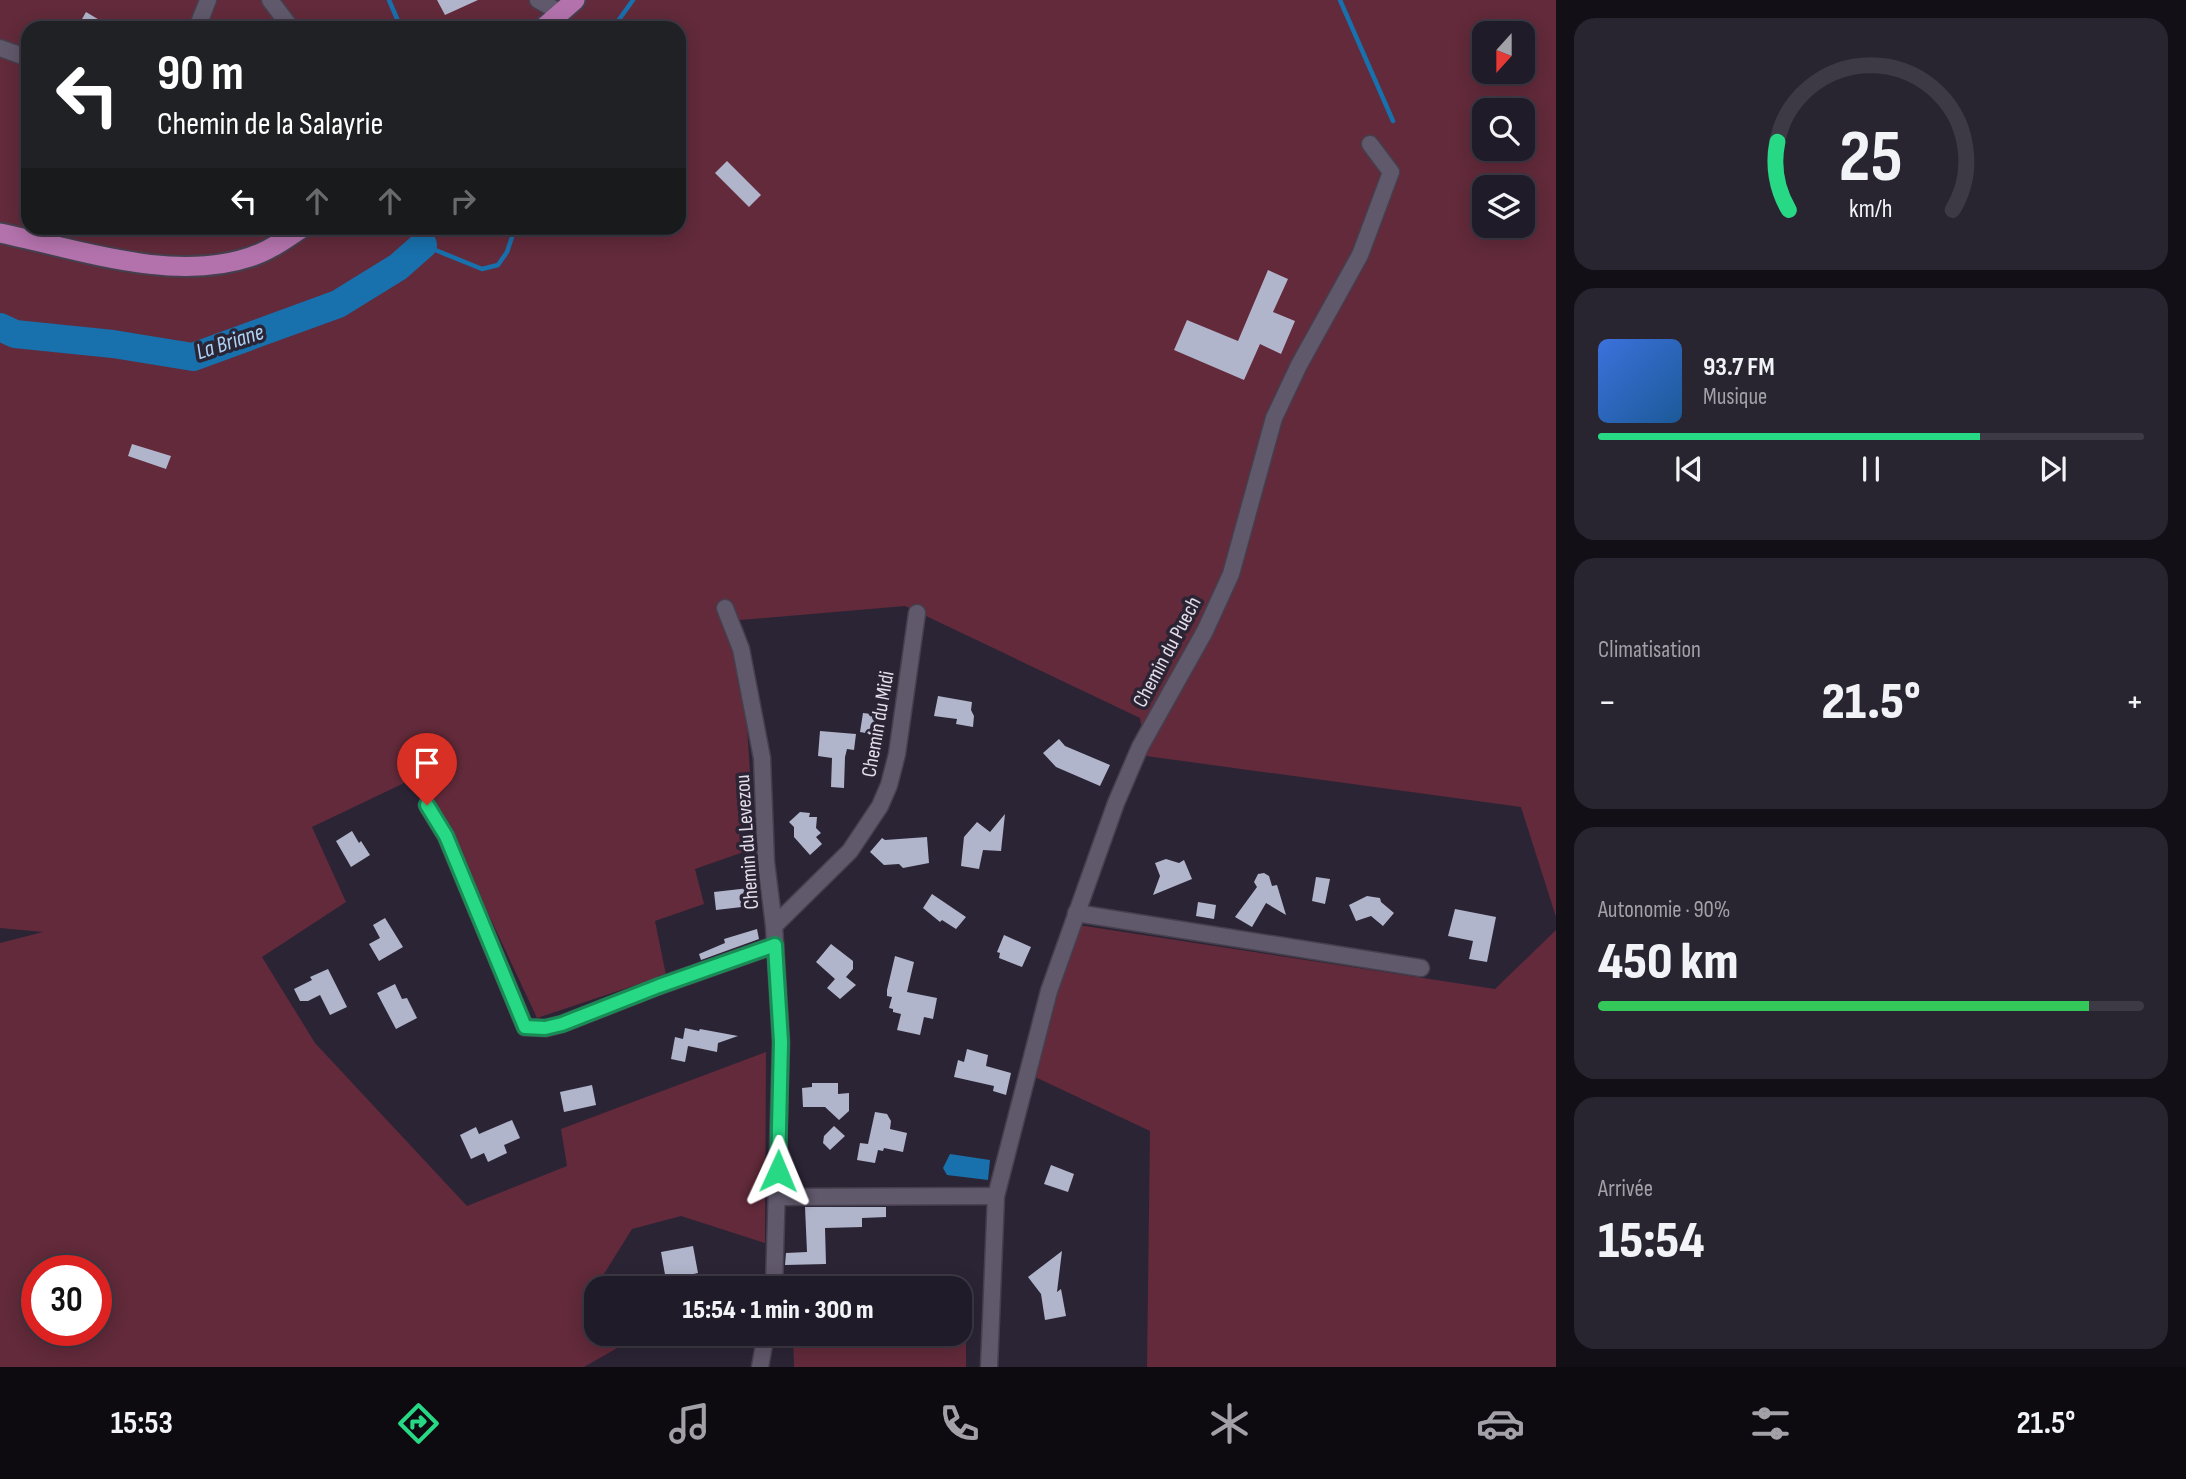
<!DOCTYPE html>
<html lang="fr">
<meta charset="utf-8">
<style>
:root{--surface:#201b28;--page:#282430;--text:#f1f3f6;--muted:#a2a1a8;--line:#3d3945;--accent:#27d885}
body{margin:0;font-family:"Sofia Sans Condensed",sans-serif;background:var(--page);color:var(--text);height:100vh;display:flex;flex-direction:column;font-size:26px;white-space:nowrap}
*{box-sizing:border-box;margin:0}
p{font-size:23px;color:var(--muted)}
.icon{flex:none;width:38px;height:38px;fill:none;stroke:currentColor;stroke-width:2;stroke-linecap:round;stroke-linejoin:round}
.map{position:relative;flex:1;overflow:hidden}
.panel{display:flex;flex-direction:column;gap:18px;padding:18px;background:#120f16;width:630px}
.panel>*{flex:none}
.guide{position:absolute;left:21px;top:21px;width:665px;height:214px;border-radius:21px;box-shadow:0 4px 18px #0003,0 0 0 2px var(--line);background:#202124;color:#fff;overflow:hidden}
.needle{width:46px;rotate:201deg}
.tools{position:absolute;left:1472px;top:21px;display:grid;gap:14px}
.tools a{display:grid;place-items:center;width:63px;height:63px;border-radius:14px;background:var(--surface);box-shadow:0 4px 18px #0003,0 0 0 2px var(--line);font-size:35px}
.speed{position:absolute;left:21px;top:1255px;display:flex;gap:14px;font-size:35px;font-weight:700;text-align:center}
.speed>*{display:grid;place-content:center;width:91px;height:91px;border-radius:50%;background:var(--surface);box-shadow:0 4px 18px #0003,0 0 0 2px var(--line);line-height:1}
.speed .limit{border:10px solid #d22;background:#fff;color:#111}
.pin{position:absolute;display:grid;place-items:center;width:60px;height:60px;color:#fff;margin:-72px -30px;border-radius:50% 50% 50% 0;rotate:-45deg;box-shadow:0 0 7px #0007}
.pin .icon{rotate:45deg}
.me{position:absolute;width:77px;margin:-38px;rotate:1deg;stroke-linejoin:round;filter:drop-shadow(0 0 5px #0008)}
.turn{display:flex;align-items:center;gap:24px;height:147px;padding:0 21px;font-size:32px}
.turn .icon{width:91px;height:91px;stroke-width:2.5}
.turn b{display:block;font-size:49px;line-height:60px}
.lanes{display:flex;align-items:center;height:66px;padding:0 21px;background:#0003;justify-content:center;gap:35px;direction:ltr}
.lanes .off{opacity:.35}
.big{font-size:52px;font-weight:800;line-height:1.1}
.panel .widget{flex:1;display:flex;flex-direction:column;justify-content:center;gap:10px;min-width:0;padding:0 24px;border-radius:21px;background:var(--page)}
.panel .dial{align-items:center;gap:0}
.dial svg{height:182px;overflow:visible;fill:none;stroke:var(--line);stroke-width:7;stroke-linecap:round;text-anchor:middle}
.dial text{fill:var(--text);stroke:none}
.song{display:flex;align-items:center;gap:21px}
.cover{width:84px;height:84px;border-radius:10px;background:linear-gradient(135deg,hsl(220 70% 55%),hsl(210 70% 35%))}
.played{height:7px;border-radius:4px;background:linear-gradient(90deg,var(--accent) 70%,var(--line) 70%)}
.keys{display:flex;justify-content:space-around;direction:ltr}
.heat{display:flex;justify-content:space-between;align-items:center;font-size:38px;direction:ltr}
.charge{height:10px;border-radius:5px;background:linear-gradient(90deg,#34c759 90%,var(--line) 0)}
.trip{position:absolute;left:584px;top:1276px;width:388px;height:70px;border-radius:21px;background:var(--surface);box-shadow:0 4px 18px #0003,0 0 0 2px var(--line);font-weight:800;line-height:70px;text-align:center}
.tabs{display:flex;height:112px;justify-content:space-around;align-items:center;background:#0d0b10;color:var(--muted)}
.tabs .icon{width:49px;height:49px}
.tabs .on{color:var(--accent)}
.tabs b{font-size:32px;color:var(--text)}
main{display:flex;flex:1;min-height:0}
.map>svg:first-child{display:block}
.green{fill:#622a3a;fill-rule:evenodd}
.water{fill:#1870ac}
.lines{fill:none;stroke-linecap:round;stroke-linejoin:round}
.stream{stroke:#1870ac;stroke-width:4.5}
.river{stroke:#1870ac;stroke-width:28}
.building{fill:#b0b5cb}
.minor-casing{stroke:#463f4d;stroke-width:19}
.major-casing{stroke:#463f4d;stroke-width:23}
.minor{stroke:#60586b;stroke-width:16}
.major{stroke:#b372ac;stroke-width:19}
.route-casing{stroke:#198c56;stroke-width:18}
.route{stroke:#27d885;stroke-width:12}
.labels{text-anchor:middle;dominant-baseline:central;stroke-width:7;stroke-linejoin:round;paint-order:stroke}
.street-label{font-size:21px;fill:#e3dee9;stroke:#2b2435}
.water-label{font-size:23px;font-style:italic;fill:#add3f4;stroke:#2b2435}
</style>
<main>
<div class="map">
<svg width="1556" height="1367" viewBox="0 0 1556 1367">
<rect width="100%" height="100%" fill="#2b2435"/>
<g class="green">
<path d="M0 0H1556V917L1521 807 1146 756 1140 718 905 606 740 620 755 848 695 869 704 904 655 921 666 975 537 1018 423 774 312 827 346 902 262 957 315 1043 467 1206 567 1166 561 1129 766 1052 765 1243 681 1216 632 1229 599 1282 603 1288H597V1334H632L635 1338 584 1367H0V943L43 932 0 928ZM28 28H679V228H28ZM1484 33H1522V72H1484ZM1484 110H1522V149H1484ZM1484 187H1522V226H1484ZM37 1270H96V1330H37Z"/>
<path d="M1078 925 1495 989 1556 930V1367H1147L1150 1131 1033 1076Z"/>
<path d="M966 1282V1367H794L793 1334H961V1288H821Z"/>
</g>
<path class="water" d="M950 1154 990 1160 988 1180 947 1175 943 1168Z"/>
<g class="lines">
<g class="stream">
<path d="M389 0 401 28"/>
<path d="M1340 0 1393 121"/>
<path d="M613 28 633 0"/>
<path d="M423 228V245L482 269 498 265 507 252 515 228"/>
</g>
<path class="river" d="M0 327 15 334 113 344 193 357 338 304 398 267 423 245"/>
</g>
<g class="building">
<path d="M437 0H478L445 15Z"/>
<path d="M86 12 113 28H77Z"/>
<path d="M727 161 761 195 749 207 715 173Z"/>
<path d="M1268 270 1288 279 1273 312 1295 321 1281 354 1260 344 1244 380 1174 350 1187 320 1238 341Z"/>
<path d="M132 444 171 456 166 469 128 456Z"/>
<path d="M938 696 972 702 971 710 974 716 973 727 956 724 957 719 934 716Z"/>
<path d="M863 713 880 715 877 735 860 732Z"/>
<path d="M820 731 856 734 854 750 847 749 845 757 844 788 831 787 832 758 818 756Z"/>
<path d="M1059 739 1065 746 1110 765 1100 786 1056 767 1043 753Z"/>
<path d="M800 812 810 813 809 817H817L816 828 821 833 816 837 822 844 810 855 794 837V827L789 822Z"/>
<path d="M1005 814 1001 851 983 850 979 869 961 866 964 837 977 822 990 832Z"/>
<path d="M352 831 359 843 361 841 370 855 351 867 336 841Z"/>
<path d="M927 837 929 863 903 868 899 864 884 865 870 852 882 838 885 840Z"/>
<path d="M1166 859 1179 863 1184 860 1192 879 1153 895 1160 876 1155 863Z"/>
<path d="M1264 873 1269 876 1272 886 1277 885 1286 915 1266 903 1252 927 1235 917 1257 887 1254 882 1258 874Z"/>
<path d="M1316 877 1330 879 1325 904 1312 901Z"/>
<path d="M758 887 759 905 716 910 714 892Z"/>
<path d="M932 894 966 917 956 929 942 920 940 922 923 908Z"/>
<path d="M1367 896 1380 898 1381 902 1394 913 1383 926 1371 916 1356 921 1349 905Z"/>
<path d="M1198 902 1216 905 1214 919 1196 916Z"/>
<path d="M1455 909 1496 917 1487 962 1469 959 1473 941 1448 936Z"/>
<path d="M385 918 403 947 379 961 369 944 380 938 373 925Z"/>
<path d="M757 929 759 939 701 960 699 954 725 943 724 939Z"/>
<path d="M1004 935 1031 947 1022 967 999 958 1000 953 997 952Z"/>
<path d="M831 944 853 961V969L846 977 856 985 840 999 827 988 835 979 816 962Z"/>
<path d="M895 956 914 962 907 992 937 998 933 1019 924 1017 920 1035 897 1030 901 1014 893 1012V1009L889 1008 892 997 887 996V990Z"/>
<path d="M328 969 347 1007 330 1015 320 995 308 1001H300L294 989 312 980 310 977Z"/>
<path d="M395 984 402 999 407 998 417 1018 396 1029 377 993Z"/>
<path d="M685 1028 699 1031 700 1029 738 1036 718 1043 717 1052 688 1046 685 1062 671 1059 675 1037 683 1039Z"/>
<path d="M967 1049 988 1055 986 1066 1011 1073 1006 1095 993 1091 994 1086 954 1077 958 1060 964 1062Z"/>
<path d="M812 1083H838V1094L849 1093V1111L839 1120 825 1107H803L802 1088 812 1087Z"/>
<path d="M592 1085 596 1105 564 1112 560 1092Z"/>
<path d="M875 1112 887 1114 891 1121 890 1129 907 1133 903 1152 884 1148 883 1151 878 1150 875 1163 857 1160 860 1143 868 1144Z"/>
<path d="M512 1120 520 1138 504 1145 507 1153 488 1162 484 1153 471 1159 460 1135 476 1127 479 1134Z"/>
<path d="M834 1126 845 1136 830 1150 823 1143 824 1136Z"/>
<path d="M1051 1165 1074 1174 1068 1192 1044 1184Z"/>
<path d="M805 1207H886V1217L862 1218V1227L825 1228 826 1264 785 1265 786 1253 807 1252Z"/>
<path d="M693 1246 698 1273 666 1280 661 1252Z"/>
<path d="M1062 1251 1057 1292 1061 1289 1066 1316 1045 1320 1041 1294 1028 1277Z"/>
</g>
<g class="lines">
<g class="minor-casing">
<g id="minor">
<path d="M270 0 291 28"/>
<path d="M538 0 561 13"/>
<path d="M197 28 208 0"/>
<path d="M0 48 28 58"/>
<path d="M725 608 741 649 762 758 766 862 774 926 781 1042 774 1288"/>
<path d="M427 805 446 836 525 1027 546 1028 562 1024 659 986 775 945"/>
<path d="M1076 913 1421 968"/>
<path d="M774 926 850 851 880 806 889 785 897 754 917 613"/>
<path d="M778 1197 996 1196"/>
<path d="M760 1367 766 1334"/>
<path d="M989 1367 996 1196 1049 991 1116 803 1140 747 1205 631 1231 574 1274 418 1299 365 1360 255 1391 172 1370 144"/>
</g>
</g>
<g class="major-casing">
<g id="major">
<path d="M543 28 575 0"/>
<path d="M0 233C77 249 173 283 250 257 269 251 286 239 302 228"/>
</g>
</g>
<use href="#minor" class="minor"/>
<use href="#major" class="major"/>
</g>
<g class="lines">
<g class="route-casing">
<path id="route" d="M427 805 446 836 525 1027 545 1028 562 1024 659 986 775 945 781 1042 778 1171"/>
</g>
<use href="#route" class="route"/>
</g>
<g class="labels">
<g class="street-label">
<text transform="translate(1167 652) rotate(-62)">Chemin du Puech</text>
<text transform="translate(878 724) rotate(-80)">Chemin du Midi</text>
<text transform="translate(747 842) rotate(-94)">Chemin du Levezou</text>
</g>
<g class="water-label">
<text transform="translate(230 342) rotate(-18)">La Briane</text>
</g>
</g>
</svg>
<div class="tools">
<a><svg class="needle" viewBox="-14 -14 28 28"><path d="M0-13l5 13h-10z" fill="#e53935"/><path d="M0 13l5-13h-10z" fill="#a2a1a8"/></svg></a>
<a><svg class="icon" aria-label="search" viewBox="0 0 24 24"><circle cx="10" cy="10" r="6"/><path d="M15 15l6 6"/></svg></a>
<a><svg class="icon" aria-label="layers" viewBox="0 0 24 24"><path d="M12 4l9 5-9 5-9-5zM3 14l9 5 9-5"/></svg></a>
</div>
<div class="speed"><div class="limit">30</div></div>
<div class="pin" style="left:427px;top:805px;background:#d93025"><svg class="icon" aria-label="arrive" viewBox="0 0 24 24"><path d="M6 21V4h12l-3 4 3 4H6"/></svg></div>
<svg class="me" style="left:778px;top:1171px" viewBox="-20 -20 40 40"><path d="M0-17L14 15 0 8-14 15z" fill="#27d885" stroke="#fff" stroke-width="4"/></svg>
<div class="trip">15:54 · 1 min · 300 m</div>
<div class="guide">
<div class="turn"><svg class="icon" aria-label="left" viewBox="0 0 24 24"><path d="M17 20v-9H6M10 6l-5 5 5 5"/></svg><div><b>90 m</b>Chemin de la Salayrie</div></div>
<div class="lanes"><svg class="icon" aria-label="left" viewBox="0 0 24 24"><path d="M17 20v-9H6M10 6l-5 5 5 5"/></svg><svg class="icon off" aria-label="ahead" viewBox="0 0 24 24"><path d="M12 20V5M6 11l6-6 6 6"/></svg><svg class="icon off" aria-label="ahead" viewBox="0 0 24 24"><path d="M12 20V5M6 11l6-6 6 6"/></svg><svg class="icon off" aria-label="right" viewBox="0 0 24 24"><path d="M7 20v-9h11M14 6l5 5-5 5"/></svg></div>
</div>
</div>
<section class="panel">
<div class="widget dial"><svg viewBox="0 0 100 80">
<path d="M14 69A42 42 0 1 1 86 69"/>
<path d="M14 69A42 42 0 0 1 9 39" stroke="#27d885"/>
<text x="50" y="56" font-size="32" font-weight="700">25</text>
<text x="50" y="72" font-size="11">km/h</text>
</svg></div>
<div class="widget">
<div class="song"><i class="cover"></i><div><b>93.7 FM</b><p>Musique</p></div></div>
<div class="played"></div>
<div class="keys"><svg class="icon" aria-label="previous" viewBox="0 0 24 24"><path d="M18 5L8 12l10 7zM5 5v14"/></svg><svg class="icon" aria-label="pause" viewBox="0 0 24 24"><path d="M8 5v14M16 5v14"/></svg><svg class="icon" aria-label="next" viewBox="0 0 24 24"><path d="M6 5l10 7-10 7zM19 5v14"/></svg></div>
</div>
<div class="widget"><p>Climatisation</p>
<div class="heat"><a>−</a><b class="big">21.5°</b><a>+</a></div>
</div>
<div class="widget"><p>Autonomie · 90%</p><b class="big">450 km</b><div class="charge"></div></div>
<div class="widget"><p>Arrivée</p><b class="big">15:54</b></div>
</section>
</main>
<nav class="tabs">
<b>15:53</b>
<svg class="icon on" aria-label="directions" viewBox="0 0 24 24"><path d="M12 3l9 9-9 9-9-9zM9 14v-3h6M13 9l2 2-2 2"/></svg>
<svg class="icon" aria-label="music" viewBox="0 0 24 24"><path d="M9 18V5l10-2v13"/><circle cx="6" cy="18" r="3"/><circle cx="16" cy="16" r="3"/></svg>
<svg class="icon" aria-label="phone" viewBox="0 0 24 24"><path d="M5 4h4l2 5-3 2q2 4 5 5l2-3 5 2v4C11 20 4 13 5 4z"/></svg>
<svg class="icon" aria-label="climate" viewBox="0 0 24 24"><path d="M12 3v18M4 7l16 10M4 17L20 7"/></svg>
<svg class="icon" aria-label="car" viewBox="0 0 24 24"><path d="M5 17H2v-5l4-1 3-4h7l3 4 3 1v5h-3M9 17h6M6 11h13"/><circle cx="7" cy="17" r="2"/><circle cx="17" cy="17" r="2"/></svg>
<svg class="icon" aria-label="filters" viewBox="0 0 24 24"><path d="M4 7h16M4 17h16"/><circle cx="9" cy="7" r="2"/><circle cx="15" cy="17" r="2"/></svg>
<b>21.5°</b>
</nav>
